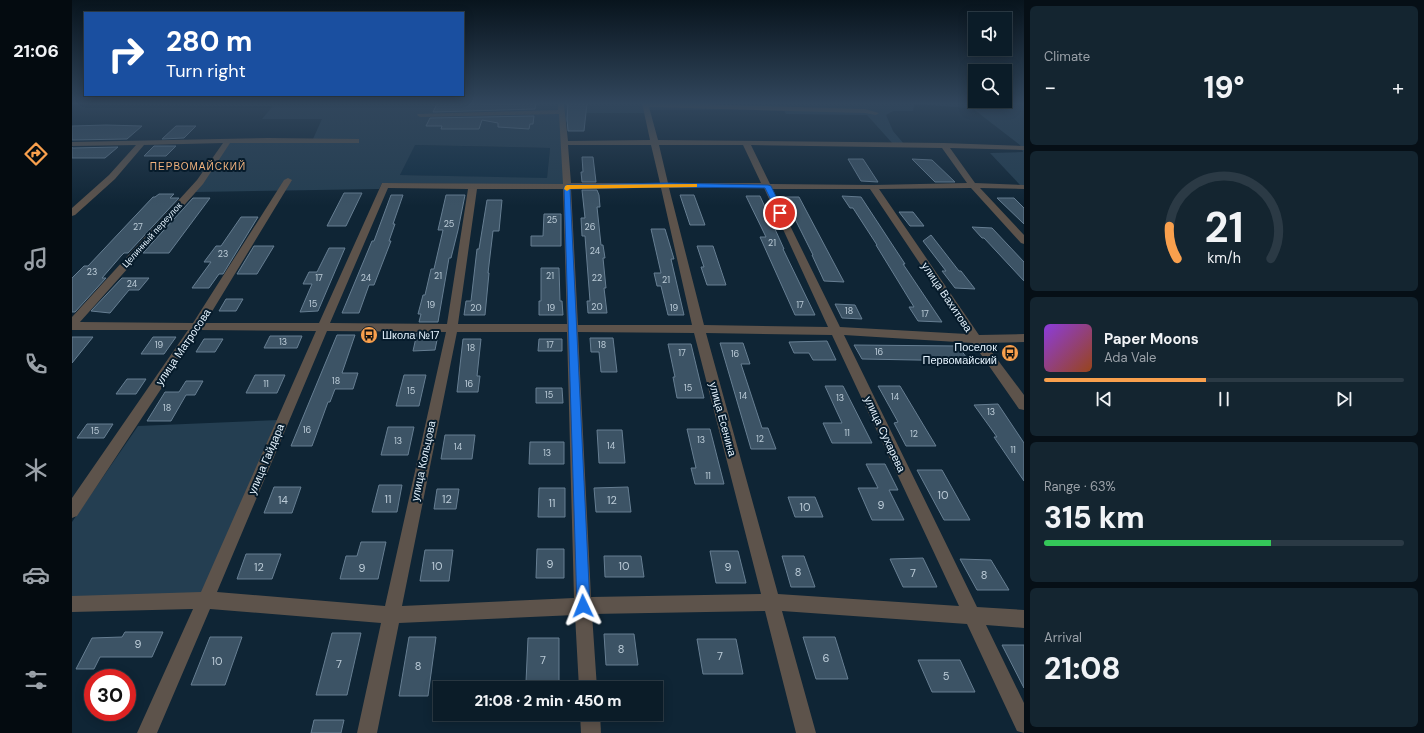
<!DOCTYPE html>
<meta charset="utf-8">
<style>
:root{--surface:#0b1c28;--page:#142530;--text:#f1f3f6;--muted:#9aa1a8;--line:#2b3a45;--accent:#f9a04d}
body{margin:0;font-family:"DM Sans",sans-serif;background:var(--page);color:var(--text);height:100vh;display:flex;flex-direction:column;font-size:15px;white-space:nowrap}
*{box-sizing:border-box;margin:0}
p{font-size:13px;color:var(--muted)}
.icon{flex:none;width:22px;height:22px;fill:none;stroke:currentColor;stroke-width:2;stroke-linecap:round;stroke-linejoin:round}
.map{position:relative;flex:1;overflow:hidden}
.side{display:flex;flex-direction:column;gap:6px;padding:6px;background:#060f16;width:400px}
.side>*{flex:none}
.banner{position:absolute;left:12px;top:12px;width:380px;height:84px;border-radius:0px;box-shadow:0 2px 10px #0003,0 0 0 1px var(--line);background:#1a4fa0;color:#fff;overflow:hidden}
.controls{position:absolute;left:896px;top:12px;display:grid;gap:8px}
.controls a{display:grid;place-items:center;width:44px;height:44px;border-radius:0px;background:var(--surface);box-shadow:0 2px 10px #0003,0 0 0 1px var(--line);font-size:20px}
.speed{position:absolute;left:12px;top:669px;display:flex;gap:8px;font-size:20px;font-weight:700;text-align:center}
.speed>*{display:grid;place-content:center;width:52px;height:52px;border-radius:50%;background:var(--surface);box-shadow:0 2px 10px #0003,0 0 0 1px var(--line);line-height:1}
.speed .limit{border:6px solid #d22;background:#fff;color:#111}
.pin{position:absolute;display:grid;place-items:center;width:34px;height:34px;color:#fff;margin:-17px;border:2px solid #fff;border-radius:50%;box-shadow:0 1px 4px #0007}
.me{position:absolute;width:44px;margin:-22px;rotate:358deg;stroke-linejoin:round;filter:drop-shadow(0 0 3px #0008)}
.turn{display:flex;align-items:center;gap:14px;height:84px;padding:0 16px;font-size:18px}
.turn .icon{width:52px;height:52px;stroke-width:2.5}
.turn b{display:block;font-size:28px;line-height:34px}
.big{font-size:30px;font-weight:800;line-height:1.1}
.side .widget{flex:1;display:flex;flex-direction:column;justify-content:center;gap:6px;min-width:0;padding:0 14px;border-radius:6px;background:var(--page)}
.side .dial{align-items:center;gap:0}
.dial svg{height:104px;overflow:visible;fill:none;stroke:var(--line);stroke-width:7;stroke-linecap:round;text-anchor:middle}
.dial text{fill:var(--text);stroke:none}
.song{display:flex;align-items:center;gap:12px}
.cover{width:48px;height:48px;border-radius:6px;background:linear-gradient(135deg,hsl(270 70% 55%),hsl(20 70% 35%))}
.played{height:4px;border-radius:2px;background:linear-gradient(90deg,var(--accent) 45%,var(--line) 45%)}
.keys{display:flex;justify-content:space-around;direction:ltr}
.heat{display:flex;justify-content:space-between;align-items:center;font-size:22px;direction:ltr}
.charge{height:6px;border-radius:3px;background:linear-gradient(90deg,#34c759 63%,var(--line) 0)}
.trip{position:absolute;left:361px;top:681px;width:230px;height:40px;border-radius:0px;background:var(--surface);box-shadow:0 2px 10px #0003,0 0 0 1px var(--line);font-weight:800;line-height:40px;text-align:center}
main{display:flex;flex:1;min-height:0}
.tab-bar{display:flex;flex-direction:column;width:72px;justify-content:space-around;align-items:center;background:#040b10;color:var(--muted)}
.tab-bar .icon{width:28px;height:28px}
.tab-bar .current{color:var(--accent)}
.tab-bar b{font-size:18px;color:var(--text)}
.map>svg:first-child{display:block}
.built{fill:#122f44}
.green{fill:#243e51;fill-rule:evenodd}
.building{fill:#3c5365;stroke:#667e92}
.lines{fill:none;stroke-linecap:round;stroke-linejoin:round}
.minor{fill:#5d534b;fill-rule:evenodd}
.route{fill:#1a73e8;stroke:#114b97}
.slow{fill:#f59e0b}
.labels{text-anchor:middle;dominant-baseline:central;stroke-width:4;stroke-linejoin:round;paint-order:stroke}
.number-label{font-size:9px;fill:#bcccd8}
.far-street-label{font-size:9px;fill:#e6f4ff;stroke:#061b2b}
.far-neighbourhood-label{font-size:10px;letter-spacing:1px;fill:#f1b27d;stroke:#061b2b}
.street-label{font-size:11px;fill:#e6f4ff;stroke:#061b2b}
.poi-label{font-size:11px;fill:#e6f4ff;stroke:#061b2b;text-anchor:start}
.near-number-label{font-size:11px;fill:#bcccd8}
</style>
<main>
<nav class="tab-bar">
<b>21:06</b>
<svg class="icon current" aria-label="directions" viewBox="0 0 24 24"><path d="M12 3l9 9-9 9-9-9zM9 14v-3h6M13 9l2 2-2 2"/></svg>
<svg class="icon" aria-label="music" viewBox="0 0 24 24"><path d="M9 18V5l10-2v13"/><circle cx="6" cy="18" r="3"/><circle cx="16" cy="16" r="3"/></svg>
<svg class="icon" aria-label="phone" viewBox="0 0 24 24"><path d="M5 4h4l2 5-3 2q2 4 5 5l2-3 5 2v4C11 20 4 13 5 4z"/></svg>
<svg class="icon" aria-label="climate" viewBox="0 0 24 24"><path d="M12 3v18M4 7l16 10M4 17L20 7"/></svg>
<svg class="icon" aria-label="car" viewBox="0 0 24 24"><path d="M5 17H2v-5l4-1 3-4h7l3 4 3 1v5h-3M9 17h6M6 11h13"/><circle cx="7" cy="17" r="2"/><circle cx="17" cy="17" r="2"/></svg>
<svg class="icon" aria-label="filters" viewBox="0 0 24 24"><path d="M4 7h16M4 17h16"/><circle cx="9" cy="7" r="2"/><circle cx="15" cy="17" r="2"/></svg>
</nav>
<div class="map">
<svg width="952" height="733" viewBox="0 0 952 733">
<rect width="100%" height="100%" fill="#0f2535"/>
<path class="built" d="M342 145 478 148 475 179 328 175Z"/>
<g class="green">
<path d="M12 103H952V185H948L918 153 951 152 948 145 900 108 842 104 841 111H821L814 115 821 131 832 144H821L795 115 714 114 711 109 578 110 572 113H497L498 121 493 122 496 185 310 183 307 189 123 192 157 143 241 139 250 119H190L201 106 17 105ZM343 145 478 148 475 178 328 175Z"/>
<path d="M207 420 131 593 0 597V522L66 426Z"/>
</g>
<g class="building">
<path d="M371 103 436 104 464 103 463 109 361 112 365 104Z"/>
<path d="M496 103H515L512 131H496L495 119Z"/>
<path d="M462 116 461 124H458L457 129 426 127V123L410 120 407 129H369L370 126H354L358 118Z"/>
<path d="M34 125 70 126 55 139 0 140V126Z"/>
<path d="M104 126H124L112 138 90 139Z"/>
<path d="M82 146H104L94 156H72Z"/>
<path d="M0 147V148L46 147 33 158H0Z"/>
<path d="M510 157H521L524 182H510L509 172H511Z"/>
<path d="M776 159H791L806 182 789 181Z"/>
<path d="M840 159 860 160 883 182H863Z"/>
<path d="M510 190H525L527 195 528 207H525L529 245H531L533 258H531L534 288H532L535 313H516L515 301H518L513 236H510L509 218H513Z"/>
<path d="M272 193H290L274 226H255Z"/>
<path d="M87 194H102L98 198H107L56 253H52L49 256 30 278H34L3 312H0V278L12 266H16L81 197H83Z"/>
<path d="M319 195H331L321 224H323L317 241H319L302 285H297L287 313H270L300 241H302Z"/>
<path d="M374 195H393L386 230 379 258H377L366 322H347L349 314H346L351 295H353L359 269H362L371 230H366Z"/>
<path d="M608 195H622L633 225H618Z"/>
<path d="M674 196H688L712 249H711L743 315H723L688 237H694Z"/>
<path d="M770 196 789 197 833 264H831L870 322 846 321 837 307H842L804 245H805L781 208H778Z"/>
<path d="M712 197H727L772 282 752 281 740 255H741Z"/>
<path d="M121 198H138L97 253H71Z"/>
<path d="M925 198H942L952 208V224Z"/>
<path d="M415 200H430L427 231H421L416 273H417L413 315H392L394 301H399L405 249H407Z"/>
<path d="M827 212H841L852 226H838Z"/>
<path d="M472 214H489V246H459V236H471Z"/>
<path d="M169 217H186L151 274H147L137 288H120L139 262H132L144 246H149Z"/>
<path d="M900 227 920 228 952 262V281L912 238H910Z"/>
<path d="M579 229H593L602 259H599L612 315H596L589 286H585L582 273H589Z"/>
<path d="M859 235 887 271H889L903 289 883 288 870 271H874L851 241Z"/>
<path d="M182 246H202L185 274H165Z"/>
<path d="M625 246H641L654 285H635L629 267H632Z"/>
<path d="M257 248H273L246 311 228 312 240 284H231L237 272H245Z"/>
<path d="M469 268H487L488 301H490L491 315H467V301H469Z"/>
<path d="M50 278H77L67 290H57L38 313 19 311Z"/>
<path d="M154 299H171L164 311H147Z"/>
<path d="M763 304 783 305 790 319 770 318Z"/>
<path d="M345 333 366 335 363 350 341 351Z"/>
<path d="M265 335H283L270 373H286L281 389H263L258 402H256L240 446H219Z"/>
<path d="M198 336H230L225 348H192Z"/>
<path d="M0 337H21L0 363Z"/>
<path d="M81 337H104L92 354H69Z"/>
<path d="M518 338H541L545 372H529L527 352H519Z"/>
<path d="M132 339H151L143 352H124Z"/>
<path d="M391 339H409L405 376H408L406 392H385Z"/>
<path d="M467 339H490V351H466Z"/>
<path d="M755 341 764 360H741L737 353H722L717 342Z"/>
<path d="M648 343H671L678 364H669L690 428H696L704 449H679Z"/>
<path d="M596 344H619L632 398H605L601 377H603Z"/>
<path d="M782 345 886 346 897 361 790 359Z"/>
<path d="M183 375H213L205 393H174Z"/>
<path d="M332 375H354L347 406H324Z"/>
<path d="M55 379H74L64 394H44Z"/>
<path d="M114 381H131L123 395H114L99 421H75L93 392H107Z"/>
<path d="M753 386H771L800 443H760L751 423H770Z"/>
<path d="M806 386H828L864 446H834L822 423 826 422Z"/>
<path d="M464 388H490L491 403H464Z"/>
<path d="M926 404 952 443V481L922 437H925L902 405Z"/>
<path d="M15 424H41L32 438H5Z"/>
<path d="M316 427H342L336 455H309Z"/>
<path d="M615 429H638L652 484H623L619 468H624Z"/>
<path d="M525 430H550L553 463H527Z"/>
<path d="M373 435H403L400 459H369Z"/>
<path d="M458 442H492V464H457Z"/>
<path d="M794 464H813L826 490H817L832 520H800L786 488H806Z"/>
<path d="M845 470H870L898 520H872Z"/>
<path d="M307 485H330L325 512H300Z"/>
<path d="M202 487H229L220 513H192Z"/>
<path d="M556 487 559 512H524L522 488Z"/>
<path d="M467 488H493V517H466Z"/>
<path d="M365 489H387L384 509H362Z"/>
<path d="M716 497H743L751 517H723Z"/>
<path d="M289 542H314L306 579H268L274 556H285Z"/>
<path d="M465 549H492V578H464Z"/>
<path d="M353 550H381L377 581H348Z"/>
<path d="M638 551H666L674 583H644Z"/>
<path d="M174 554H209L200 579H165Z"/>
<path d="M532 556H569L572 577H533Z"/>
<path d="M710 556H732L743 587H719Z"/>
<path d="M851 558 865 587H831L818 559Z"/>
<path d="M888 559 919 560 937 590H905Z"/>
<path d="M53 632H91L80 657H28L22 669H4L20 638 50 637Z"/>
<path d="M260 633H289L275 695H244Z"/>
<path d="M532 634H562L566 665H534Z"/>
<path d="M138 637H170L153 685H119Z"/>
<path d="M337 637H364L356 696H327Z"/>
<path d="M731 637H763L776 679H744Z"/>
<path d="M456 638H487V682H454Z"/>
<path d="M625 639H664L671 674H631Z"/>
<path d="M930 645H952V688Z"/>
<path d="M846 660H888L903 692H860Z"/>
<path d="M242 720H272L269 733H239Z"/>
</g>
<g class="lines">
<g class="minor">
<path d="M490 103 492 105 496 141 578 140 570 103H586L793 109 807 113 804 115 793 113 577 107 586 140 872 143 952 146V150L878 148 903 183 952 185V189L908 188 952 235V244L949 243 899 188 807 189 907 335 952 334V342L913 343 952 395V410L947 409 901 343 772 335 905 607 952 610V628L914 625 952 703V733L945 731 895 624 710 611 744 733H724L693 611 520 614 525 688H507L503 615 327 623 305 733H285L309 623 138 609 85 733H65L121 609 0 612V596L129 592 244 331 128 330 5 516 0 518V498L116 330H0V317L125 180 151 143 72 145 43 179 3 215 0 216V208L37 175 64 145 0 146V142L196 138 287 139V143H158L131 184 8 322 121 323 212 180 216 178 220 180 133 323H247L310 183 491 184 487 114 348 117 345 115 346 114 486 110V105ZM496 145H579L588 183H499ZM587 145H671L689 183H596ZM679 145 870 148 895 183 801 185 698 184ZM316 188 396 189 375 324 258 323ZM499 188H589L620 325H506ZM597 188H692L756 327 632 325ZM405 189H491L495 324H386ZM700 189H798L895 334 768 327ZM255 331 374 332 313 606 145 592ZM385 332H495L502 598 330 606ZM506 332 622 333 689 594 519 597ZM634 333 760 335 887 606 706 594Z"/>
<path d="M508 714H528L529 733H509Z"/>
</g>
</g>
<linearGradient id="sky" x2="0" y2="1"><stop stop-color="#08141d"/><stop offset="0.5" stop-color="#31465c"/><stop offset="1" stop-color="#31465c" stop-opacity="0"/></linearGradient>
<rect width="952" height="206" fill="url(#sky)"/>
<path class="route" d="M594 183 696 185 699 186 712 213 706 214 693 188 594 187 498 189 518 606 516 610 511 612 507 610 505 606 492 187 495 185Z"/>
<path class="slow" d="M623 184H625V187L498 189 495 191 492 189 493 186 495 185Z"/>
<defs>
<g id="bus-disc" transform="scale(0.9)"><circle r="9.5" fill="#f9a04d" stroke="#061b2b"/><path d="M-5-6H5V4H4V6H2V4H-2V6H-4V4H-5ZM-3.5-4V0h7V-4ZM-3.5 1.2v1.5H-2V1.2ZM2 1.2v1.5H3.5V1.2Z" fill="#111"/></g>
</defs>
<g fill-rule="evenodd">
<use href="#bus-disc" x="297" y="335"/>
<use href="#bus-disc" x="938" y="353"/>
</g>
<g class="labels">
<g class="number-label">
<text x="480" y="220">25</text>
<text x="377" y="224">25</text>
<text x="66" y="227">27</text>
<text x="518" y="227">26</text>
<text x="700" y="243">21</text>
<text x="523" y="251">24</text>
<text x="151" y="254">23</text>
<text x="20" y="272">23</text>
<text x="366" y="276">21</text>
<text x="478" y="276">21</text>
<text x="247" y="278">17</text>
<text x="294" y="278">24</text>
<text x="525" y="278">22</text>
<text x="594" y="280">21</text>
<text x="60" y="284">24</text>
<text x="241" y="304">15</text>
<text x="359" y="305">19</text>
<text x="728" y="305">17</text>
<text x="525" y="307">20</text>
<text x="404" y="308">20</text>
<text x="479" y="308">19</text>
<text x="602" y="308">19</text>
<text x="777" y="311">18</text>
<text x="853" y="314">17</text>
<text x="211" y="342">13</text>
<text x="87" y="345">19</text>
<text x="478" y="345">17</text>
<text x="530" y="345">18</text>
<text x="399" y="348">18</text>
<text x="807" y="352">16</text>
<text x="610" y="353">17</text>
<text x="663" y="354">16</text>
<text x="264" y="381">18</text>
<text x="194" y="384">11</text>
<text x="397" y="384">16</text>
<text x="616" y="388">15</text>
<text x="339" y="391">15</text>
<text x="477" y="395">15</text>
<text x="671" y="396">14</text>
<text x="823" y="397">14</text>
<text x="768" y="398">13</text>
<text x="95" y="408">18</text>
<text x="919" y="412">13</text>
<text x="235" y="430">16</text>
<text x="23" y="431">15</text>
<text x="775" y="433">11</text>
<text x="842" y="434">12</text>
<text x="688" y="439">12</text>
<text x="629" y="440">13</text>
<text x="326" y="441">13</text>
<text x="539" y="446">14</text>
<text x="386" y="447">14</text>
<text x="941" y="450">11</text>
<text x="475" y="453">13</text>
<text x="636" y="476">11</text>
</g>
<g class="far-street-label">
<text transform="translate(80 235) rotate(-48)">Целинный переулок</text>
</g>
<g class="far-neighbourhood-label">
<text x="126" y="166">ПЕРВОМАЙСКИЙ</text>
</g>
<g class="street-label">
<text transform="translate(875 297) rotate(56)">улица Вахитова</text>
<text transform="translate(111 347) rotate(-56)">улица Матросова</text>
<text transform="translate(651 419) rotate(75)">улица Есенина</text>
<text transform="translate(813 434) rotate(65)">улица Сухарева</text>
<text transform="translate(194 459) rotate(-67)">улица Гайдара</text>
<text transform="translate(351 461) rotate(-78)">улица Кольцова</text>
</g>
<g class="poi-label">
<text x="310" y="335">Школа №17</text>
<text x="925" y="347" text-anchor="end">Поселок<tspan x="925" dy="13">Первомайский</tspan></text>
</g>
<g class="near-number-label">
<text x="871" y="495">10</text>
<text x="316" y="499">11</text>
<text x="375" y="499">12</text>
<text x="211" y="500">14</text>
<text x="540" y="500">12</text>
<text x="480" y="503">11</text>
<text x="809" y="505">9</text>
<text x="733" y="507">10</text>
<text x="478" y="564">9</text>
<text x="365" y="566">10</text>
<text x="552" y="566">10</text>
<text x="187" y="567">12</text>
<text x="656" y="567">9</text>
<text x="290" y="568">9</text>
<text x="726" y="572">8</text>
<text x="841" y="573">7</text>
<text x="912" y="575">8</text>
<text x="66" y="644">9</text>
<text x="549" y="649">8</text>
<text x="648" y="656">7</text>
<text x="754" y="658">6</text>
<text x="471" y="660">7</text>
<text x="145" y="661">10</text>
<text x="267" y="664">7</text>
<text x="346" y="666">8</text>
<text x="874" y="676">5</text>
</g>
</g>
</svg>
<div class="controls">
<a><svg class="icon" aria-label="sound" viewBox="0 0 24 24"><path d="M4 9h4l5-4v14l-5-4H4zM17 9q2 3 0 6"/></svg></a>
<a><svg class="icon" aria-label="search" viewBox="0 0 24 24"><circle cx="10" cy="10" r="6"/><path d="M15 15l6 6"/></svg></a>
</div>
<div class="speed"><div class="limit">30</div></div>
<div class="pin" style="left:708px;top:213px;background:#d93025"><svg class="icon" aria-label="arrive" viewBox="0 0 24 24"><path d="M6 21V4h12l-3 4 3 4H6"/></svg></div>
<svg class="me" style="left:511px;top:606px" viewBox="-20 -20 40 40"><path d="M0-17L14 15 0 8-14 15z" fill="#1a73e8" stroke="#fff" stroke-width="4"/></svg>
<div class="trip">21:08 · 2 min · 450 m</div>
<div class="banner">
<div class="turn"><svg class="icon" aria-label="right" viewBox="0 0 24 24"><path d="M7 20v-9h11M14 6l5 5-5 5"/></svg><div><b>280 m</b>Turn right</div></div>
</div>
</div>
<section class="side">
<div class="widget"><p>Climate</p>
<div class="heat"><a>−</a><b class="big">19°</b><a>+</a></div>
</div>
<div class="widget dial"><svg viewBox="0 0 100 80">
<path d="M14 69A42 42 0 1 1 86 69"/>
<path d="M14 69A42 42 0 0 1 8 44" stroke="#f9a04d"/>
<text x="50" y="56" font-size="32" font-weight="700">21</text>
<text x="50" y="72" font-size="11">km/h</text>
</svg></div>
<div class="widget">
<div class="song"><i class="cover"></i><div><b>Paper Moons</b><p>Ada Vale</p></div></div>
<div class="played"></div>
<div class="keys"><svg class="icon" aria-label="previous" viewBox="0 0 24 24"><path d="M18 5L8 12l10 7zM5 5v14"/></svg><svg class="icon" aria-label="pause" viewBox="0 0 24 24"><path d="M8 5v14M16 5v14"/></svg><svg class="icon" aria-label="next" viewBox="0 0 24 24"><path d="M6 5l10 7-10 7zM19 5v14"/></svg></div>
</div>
<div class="widget"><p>Range · 63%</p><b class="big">315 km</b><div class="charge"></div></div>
<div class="widget"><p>Arrival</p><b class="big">21:08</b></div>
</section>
</main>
